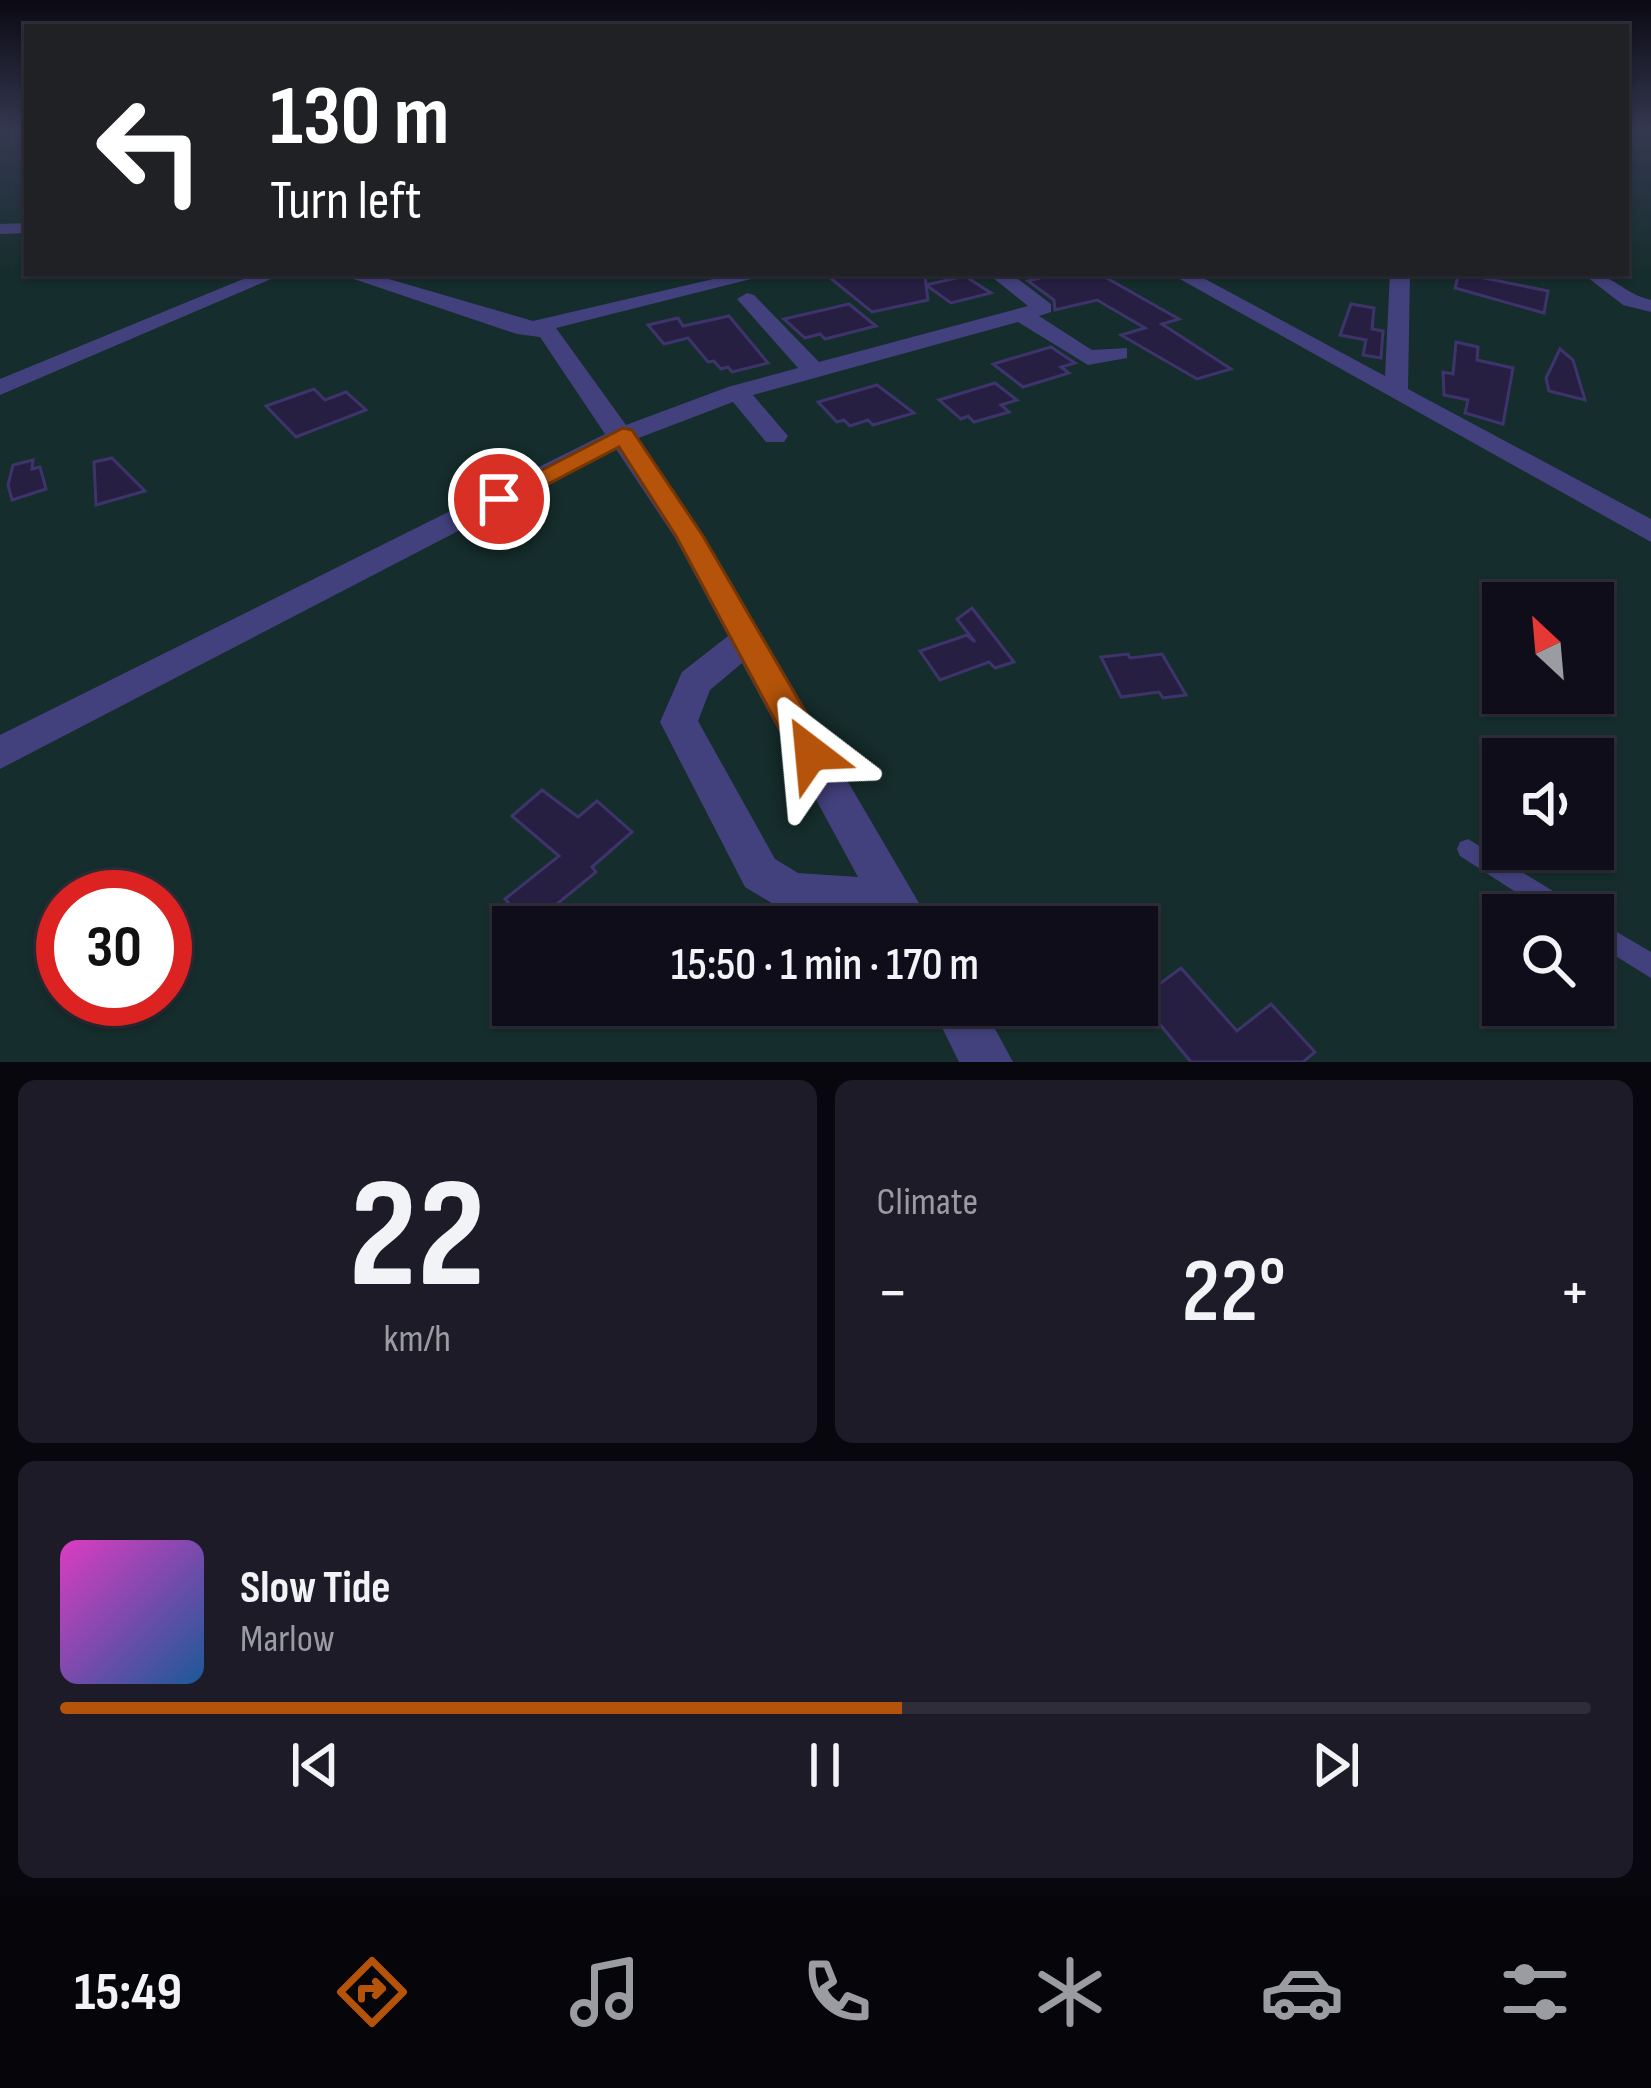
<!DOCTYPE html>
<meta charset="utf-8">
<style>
:root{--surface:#0f0d1a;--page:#1d1b27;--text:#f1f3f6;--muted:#9b9ca2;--line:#2f2d39;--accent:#b45309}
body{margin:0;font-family:"Sofia Sans Condensed",sans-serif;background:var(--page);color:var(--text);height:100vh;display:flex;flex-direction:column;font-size:45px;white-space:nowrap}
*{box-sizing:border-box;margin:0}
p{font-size:39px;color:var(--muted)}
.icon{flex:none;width:66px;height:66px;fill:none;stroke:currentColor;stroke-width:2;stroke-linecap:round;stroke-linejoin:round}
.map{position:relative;height:1062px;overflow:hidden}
.side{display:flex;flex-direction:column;gap:18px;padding:18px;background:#08070e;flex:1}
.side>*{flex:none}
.top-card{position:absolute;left:24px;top:24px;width:1605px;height:252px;border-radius:0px;box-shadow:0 3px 9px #0004,0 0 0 3px var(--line);background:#202124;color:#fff;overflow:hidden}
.needle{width:78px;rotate:334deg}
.buttons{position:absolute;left:1482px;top:582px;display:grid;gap:24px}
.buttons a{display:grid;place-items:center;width:132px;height:132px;border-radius:0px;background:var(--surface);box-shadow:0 3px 9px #0004,0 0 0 3px var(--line);font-size:60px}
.speed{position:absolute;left:36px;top:870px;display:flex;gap:24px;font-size:60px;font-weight:700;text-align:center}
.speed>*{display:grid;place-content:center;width:156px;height:156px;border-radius:50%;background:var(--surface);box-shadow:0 3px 9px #0004,0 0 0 3px var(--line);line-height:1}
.speed .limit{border:18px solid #d22;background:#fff;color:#111}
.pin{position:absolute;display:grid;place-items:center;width:102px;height:102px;color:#fff;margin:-51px;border:6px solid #fff;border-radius:50%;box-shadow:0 3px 12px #0007}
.me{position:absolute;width:132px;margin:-66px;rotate:331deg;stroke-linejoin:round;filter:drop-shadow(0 0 9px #0008)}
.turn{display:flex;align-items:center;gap:42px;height:252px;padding:0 48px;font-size:54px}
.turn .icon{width:156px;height:156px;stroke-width:2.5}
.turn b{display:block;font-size:84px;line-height:102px}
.big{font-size:90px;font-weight:600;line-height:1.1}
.side .card{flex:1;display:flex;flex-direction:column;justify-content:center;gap:18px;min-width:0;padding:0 42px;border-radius:18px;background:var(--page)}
.side .dial{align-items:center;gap:0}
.dial b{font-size:156px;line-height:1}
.song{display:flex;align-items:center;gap:36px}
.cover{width:144px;height:144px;border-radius:18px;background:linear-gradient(135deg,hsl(310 70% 55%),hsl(210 70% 35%))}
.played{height:12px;border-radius:6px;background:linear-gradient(90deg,var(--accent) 55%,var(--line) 55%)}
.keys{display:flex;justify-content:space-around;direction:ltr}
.heat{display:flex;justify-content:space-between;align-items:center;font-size:66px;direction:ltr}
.side .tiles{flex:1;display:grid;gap:18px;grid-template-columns:1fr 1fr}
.card:last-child{grid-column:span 2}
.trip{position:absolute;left:492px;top:906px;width:666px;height:120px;border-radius:0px;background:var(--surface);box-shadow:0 3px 9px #0004,0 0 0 3px var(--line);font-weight:600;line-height:120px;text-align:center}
.dock{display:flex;height:192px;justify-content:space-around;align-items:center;background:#06050a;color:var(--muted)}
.dock .icon{width:84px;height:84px}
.dock .on{color:var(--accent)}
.dock b{font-size:54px;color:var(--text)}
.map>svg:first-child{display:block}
.green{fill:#152d2c;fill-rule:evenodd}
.building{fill:#261f42;stroke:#3e346c;stroke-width:3}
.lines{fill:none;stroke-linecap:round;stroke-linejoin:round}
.lane{fill:#43417d;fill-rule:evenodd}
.street{fill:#43417d;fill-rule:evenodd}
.route{fill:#b45309;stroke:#753606;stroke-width:3}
</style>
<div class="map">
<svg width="1651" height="1062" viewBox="0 0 1651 1062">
<rect width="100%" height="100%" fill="#141123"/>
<path class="green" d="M0 130H27V273H1626V130H1651V1062H0ZM1503 603H1593V693H1503ZM1503 759H1593V849H1503ZM63 897H165V999H63ZM1503 915H1593V1005H1503ZM513 927H1137V1005H513Z"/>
<g class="building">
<path d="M824 273H925L926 285 965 276 991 293 951 303 926 285 928 300 872 312Z"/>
<path d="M1059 273 1103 276 1179 319 1162 324 1231 369 1197 379 1121 335 1145 328 1097 300 1055 310 1054 300 1028 281Z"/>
<path d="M1459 273 1548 291 1544 313 1455 288Z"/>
<path d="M849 304 876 326 825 339 820 334 805 338 784 319Z"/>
<path d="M1351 304 1374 308 1372 329 1383 331 1381 358 1363 355 1366 340 1340 335Z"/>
<path d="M729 316 768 363 732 372 728 367 721 369 714 361 708 362 688 338 664 344 648 325 678 318 683 326Z"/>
<path d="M1456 342 1478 347 1477 360 1513 368 1503 424 1465 413 1468 400 1444 395 1443 372 1453 374Z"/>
<path d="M1051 347 1075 363 1061 367 1069 373 1023 387 993 364Z"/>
<path d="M1560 349 1573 360 1585 400 1549 391 1546 378Z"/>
<path d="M995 383 1017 400 1001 405 1009 412 974 422 968 416 961 419 939 400Z"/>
<path d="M877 385 914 413 873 425 868 420 850 426 844 420 837 422 818 402Z"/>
<path d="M314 389 325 400 346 392 366 410 296 437 266 406Z"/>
<path d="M112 458 145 491 96 505 94 462Z"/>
<path d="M33 460 32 469 40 467 46 489 12 500 8 485 13 465Z"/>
<path d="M972 608 1014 662 995 668 989 662 940 680 920 651 967 635 975 642 957 619Z"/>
<path d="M1128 654 1130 658 1162 654 1186 695 1163 698 1159 692 1121 697 1101 657Z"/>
<path d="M542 790 578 817 597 801 632 832 592 867 596 872 529 927 505 899 559 856 512 816Z"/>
<path d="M1181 968 1237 1031 1271 1004 1315 1052 1303 1062H1191L1139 999Z"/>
</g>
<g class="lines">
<g class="lane">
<path d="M1468 839 1579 907 1582 915H1551L1460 856 1457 849 1460 842Z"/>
<path d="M1593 918 1651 952V978L1593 942Z"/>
</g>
<g class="street">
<path d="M27 223V233L0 234V224Z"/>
<path d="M258 273H285L0 395V379Z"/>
<path d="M336 273H368L533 321 739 273H775L556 328 626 425 728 387 798 368 737 299 747 293 754 295 819 362 1028 306 987 273H1010L1051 304V312L1039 316 1092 350 1127 348V358L1088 365 1018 322 753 395 788 436 784 442H766L733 402 636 439 704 536 933 927H885L877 912 850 922 790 914 745 887 660 722 682 672 728 636 675 538 616 449 0 769V735L605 434 540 337 517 334ZM742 663 858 877 798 873 775 859 698 721 710 690Z"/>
<path d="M1169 273H1194L1385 376 1390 273H1410L1408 389 1651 519V542Z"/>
<path d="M1582 273C1615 273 1621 293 1651 300V312L1623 305Z"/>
<path d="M931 1005H982L1013 1062H959Z"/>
</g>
</g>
<linearGradient id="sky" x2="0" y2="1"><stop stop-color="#0b0913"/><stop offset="0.47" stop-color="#343850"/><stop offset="1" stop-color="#343850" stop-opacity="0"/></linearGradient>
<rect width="1651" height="278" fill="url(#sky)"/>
<path class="route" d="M623 428 632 430 703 536 823 742 829 753 823 763 811 767 798 763 676 536 619 447 508 505H489L486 499Z"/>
</svg>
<div class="buttons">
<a><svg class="needle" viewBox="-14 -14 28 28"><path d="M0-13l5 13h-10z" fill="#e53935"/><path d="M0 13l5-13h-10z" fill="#9b9ca2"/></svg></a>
<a><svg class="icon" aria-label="sound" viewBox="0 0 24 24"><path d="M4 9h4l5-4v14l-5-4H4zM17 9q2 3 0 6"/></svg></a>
<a><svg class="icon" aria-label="search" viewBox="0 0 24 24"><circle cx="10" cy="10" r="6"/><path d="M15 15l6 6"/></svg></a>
</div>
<div class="speed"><div class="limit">30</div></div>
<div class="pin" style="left:499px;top:499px;background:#d93025"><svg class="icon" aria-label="arrive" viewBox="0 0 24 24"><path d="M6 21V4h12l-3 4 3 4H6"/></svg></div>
<svg class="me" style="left:811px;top:753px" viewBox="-20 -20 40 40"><path d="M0-17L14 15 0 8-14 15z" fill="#b45309" stroke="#fff" stroke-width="4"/></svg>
<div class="trip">15:50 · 1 min · 170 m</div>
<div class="top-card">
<div class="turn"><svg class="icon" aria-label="left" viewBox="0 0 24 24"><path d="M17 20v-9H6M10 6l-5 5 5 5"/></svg><div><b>130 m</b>Turn left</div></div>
</div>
</div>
<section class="side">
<div class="tiles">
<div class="card dial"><b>22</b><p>km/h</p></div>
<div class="card"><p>Climate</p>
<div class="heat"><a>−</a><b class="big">22°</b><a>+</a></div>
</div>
<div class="card">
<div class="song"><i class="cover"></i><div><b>Slow Tide</b><p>Marlow</p></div></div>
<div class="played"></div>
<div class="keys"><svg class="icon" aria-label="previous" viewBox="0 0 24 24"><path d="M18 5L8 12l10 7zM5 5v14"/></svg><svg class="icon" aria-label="pause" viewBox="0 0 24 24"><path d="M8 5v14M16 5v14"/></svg><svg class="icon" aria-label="next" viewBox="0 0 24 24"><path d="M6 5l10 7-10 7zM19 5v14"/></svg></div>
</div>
</div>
</section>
<nav class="dock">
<b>15:49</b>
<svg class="icon on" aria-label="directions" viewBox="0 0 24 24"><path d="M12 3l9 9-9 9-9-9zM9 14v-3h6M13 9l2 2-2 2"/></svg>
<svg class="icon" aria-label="music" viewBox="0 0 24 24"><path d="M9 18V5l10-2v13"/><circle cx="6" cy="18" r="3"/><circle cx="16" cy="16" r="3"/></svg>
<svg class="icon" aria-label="phone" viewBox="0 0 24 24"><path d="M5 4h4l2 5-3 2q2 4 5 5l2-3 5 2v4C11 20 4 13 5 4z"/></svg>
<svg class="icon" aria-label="climate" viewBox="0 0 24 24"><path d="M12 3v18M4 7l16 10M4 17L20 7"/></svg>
<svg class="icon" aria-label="car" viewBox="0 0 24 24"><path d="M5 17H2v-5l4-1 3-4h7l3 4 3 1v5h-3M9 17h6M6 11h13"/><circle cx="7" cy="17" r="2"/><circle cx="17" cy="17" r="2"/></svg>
<svg class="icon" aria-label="filters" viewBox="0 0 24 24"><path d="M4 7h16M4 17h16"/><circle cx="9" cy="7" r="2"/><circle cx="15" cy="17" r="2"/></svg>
</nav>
